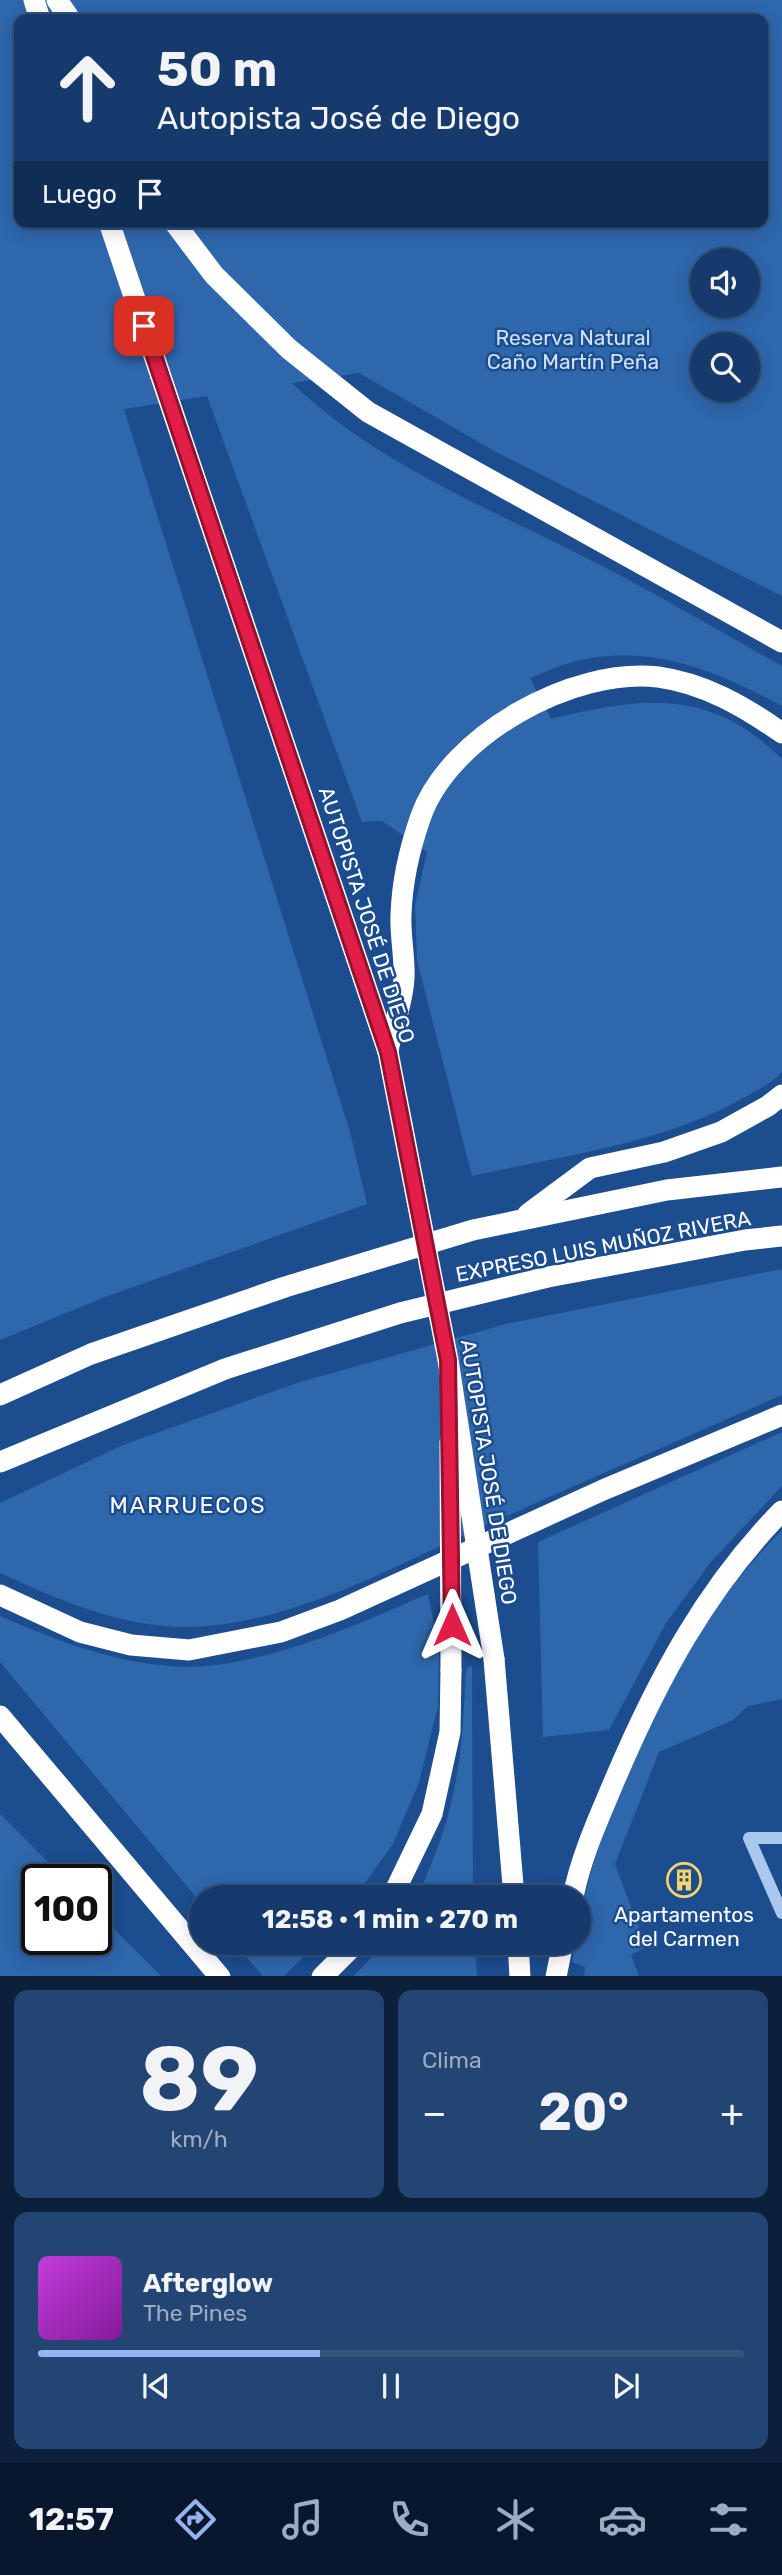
<!DOCTYPE html>
<html lang="es">
<meta charset="utf-8">
<style>
:root{--surface:#153a6b;--page:#224573;--text:#f1f3f6;--muted:#9dadc1;--line:#34547e;--accent:#95b2f1}
body{margin:0;font-family:Rubik,sans-serif;background:var(--page);color:var(--text);height:100vh;display:flex;flex-direction:column;font-size:26px;white-space:nowrap}
*{box-sizing:border-box;margin:0}
p{font-size:23px;color:var(--muted)}
.icon{flex:none;width:38px;height:38px;fill:none;stroke:currentColor;stroke-width:2;stroke-linecap:round;stroke-linejoin:round}
.map{position:relative;height:1976px;overflow:hidden}
.panel{display:flex;flex-direction:column;gap:14px;padding:14px;background:#0c203b;flex:1}
.panel>*{flex:none}
.top-card{position:absolute;left:14px;top:14px;width:754px;height:214px;border-radius:14px;box-shadow:0 4px 18px #0003,0 0 0 2px var(--line);background:#153a6b;color:var(--text);overflow:hidden}
.tools{position:absolute;left:690px;top:248px;display:grid;gap:14px}
.tools a{display:grid;place-items:center;width:70px;height:70px;border-radius:50%;background:var(--surface);box-shadow:0 4px 18px #0003,0 0 0 2px var(--line);font-size:35px}
.speed{position:absolute;left:21px;top:1864px;display:flex;gap:14px;font-size:35px;font-weight:700;text-align:center}
.speed>*{display:grid;place-content:center;width:91px;height:91px;border-radius:50%;background:var(--surface);box-shadow:0 4px 18px #0003,0 0 0 2px var(--line);line-height:1}
.speed .limit{border:4px solid #111;border-radius:10px;background:#fff;color:#111}
.pin{position:absolute;display:grid;place-items:center;width:60px;height:60px;color:#fff;margin:-30px;border-radius:14px;box-shadow:0 4px 10px #0006}
.me{position:absolute;width:77px;margin:-38px;rotate:0deg;stroke-linejoin:round;filter:drop-shadow(0 0 5px #0008)}
.turn{display:flex;align-items:center;gap:24px;height:147px;padding:0 28px;font-size:32px}
.turn .icon{width:91px;height:91px;stroke-width:2.5}
.turn b{display:block;font-size:49px;line-height:60px}
.then{display:flex;align-items:center;height:66px;padding:0 28px;background:#0003;gap:14px;font-size:26px}
.big{font-size:52px;font-weight:700;line-height:1.1}
.panel .card{flex:1;display:flex;flex-direction:column;justify-content:center;gap:10px;min-width:0;padding:0 24px;border-radius:14px;background:var(--page)}
.panel .dial{align-items:center;gap:0}
.dial b{font-size:91px;line-height:1}
.song{display:flex;align-items:center;gap:21px}
.cover{width:84px;height:84px;border-radius:10px;background:linear-gradient(135deg,hsl(290 70% 55%),hsl(290 70% 35%))}
.played{height:7px;border-radius:4px;background:linear-gradient(90deg,var(--accent) 40%,var(--line) 40%)}
.keys{display:flex;justify-content:space-around;direction:ltr}
.heat{display:flex;justify-content:space-between;align-items:center;font-size:38px;direction:ltr}
.panel .tiles{flex:1;display:grid;gap:14px;grid-template-columns:1fr 1fr}
.card:last-child{grid-column:span 2}
.trip{position:absolute;left:189px;top:1885px;width:402px;height:70px;border-radius:35px;background:var(--surface);box-shadow:0 4px 18px #0003,0 0 0 2px var(--line);font-weight:700;line-height:70px;text-align:center}
.menu{display:flex;height:112px;justify-content:space-around;align-items:center;background:#08172b;color:var(--muted)}
.menu .icon{width:49px;height:49px}
.menu .selected{color:var(--accent)}
.menu b{font-size:32px;color:var(--text)}
.map>svg:first-child{display:block}
.green{fill:#2f67ad;fill-rule:evenodd}
.lines{fill:none;stroke-linecap:round;stroke-linejoin:round}
.minor{stroke:#aac8ee;stroke-width:12}
.highway{stroke:#fff;stroke-width:21}
.highway-bridge{stroke:#fff;stroke-width:21}
.route-casing{stroke:#92132f;stroke-width:18}
.route{stroke:#e11d48;stroke-width:12}
.labels{text-anchor:middle;dominant-baseline:central;stroke-width:5;stroke-linejoin:round;paint-order:stroke}
.park-label{font-size:21px;fill:#d0e3fa;stroke:#1c4d8f}
.street-label{font-size:21px;fill:#fff;stroke:#1c4d8f}
.poi-label{font-size:21px;fill:#fff;stroke:#1c4d8f}
.neighbourhood-label{font-size:23px;letter-spacing:2px;fill:#fff;stroke:#1c4d8f}
</style>
<div class="map">
<svg width="782" height="1977" viewBox="0 0 782 1977">
<rect width="100%" height="100%" fill="#1c4d8f"/>
<g class="green">
<path d="M0 0H782V596L496 452 359 373 292 383C379 467 499 512 604 567 664 598 723 633 782 666V706C718 671 651 643 576 661 561 665 545 672 530 678L551 719C642 697 709 687 782 759V1072C772 1083 759 1089 747 1096 664 1144 565 1155 472 1176L417 960 415 905 427 852 382 821 362 822 207 396 124 409 350 1132 367 1204 105 1297 0 1340ZM19 19H763V222H19ZM702 261H747V306H702ZM702 345H747V390H702Z"/>
<path d="M782 1269V1395C678 1441 575 1485 471 1532 391 1568 307 1614 218 1625 139 1635 70 1605 0 1573V1503L123 1445 297 1383 506 1324Z"/>
<path d="M782 1432V1486L710 1563 666 1623 609 1730 543 1737 538 1542Z"/>
<path d="M782 1530V1699L748 1706 733 1720 659 1752 615 1864 646 1947 631 1955 639 1976H584L585 1967 572 1962 575 1943 579 1942C580 1858 655 1709 699 1635 721 1598 752 1560 782 1530Z"/>
<path d="M428 1594 439 1649 438 1706 419 1782 393 1844 355 1897H201V1903L0 1662V1616C66 1645 143 1674 216 1665 291 1655 360 1623 428 1594Z"/>
<path d="M472 1666 473 1897H417C457 1812 462 1761 466 1669Z"/>
<path d="M0 1814 65 1879 37 1880V1939H96V1911L161 1976H0Z"/>
<path d="M234 1943H318L283 1977 263 1976Z"/>
<path d="M385 1943H475L477 1976H354Z"/>
</g>
<g class="lines">
<path class="minor" d="M782 1838H749L782 1913"/>
<g class="highway">
<path d="M34 0 40 19"/>
<path d="M57 0 70 19"/>
<path d="M109 222 388 1052"/>
<path d="M174 222 214 275 289 349 368 412 782 642"/>
<path d="M388 1050C393 1027 403 1002 404 978 405 957 400 936 401 915 402 882 410 847 421 816 450 735 573 667 658 677 704 683 745 707 782 733"/>
<path d="M528 1214 590 1168 664 1152 721 1132 768 1106 782 1095"/>
<path d="M0 1395 91 1354 285 1287 473 1230 667 1190 782 1177"/>
<path d="M0 1462 225 1369 400 1313 548 1277 745 1240 782 1236"/>
<path d="M0 1595 80 1632 131 1645 189 1650 281 1632 340 1610 603 1490 782 1415"/>
<path d="M494 1659 514 1897"/>
<path d="M0 1716 220 1977"/>
<path d="M392 1897 432 1814 450 1732 451 1670"/>
<path d="M573 1897C581 1856 600 1815 616 1777 658 1679 706 1588 782 1511"/>
<path d="M518 1942 520 1977"/>
<path d="M322 1977 357 1942"/>
<path d="M556 1977 563 1942"/>
</g>
<g class="highway-bridge">
<path d="M388 1052 448 1360 494 1659"/>
<path d="M450 1442 451 1670"/>
</g>
</g>
<g class="lines">
<g class="route-casing">
<path id="route" d="M144 326 388 1052 448 1360 452 1625"/>
</g>
<use href="#route" class="route"/>
</g>
<defs>
<g id="building-ring" transform="scale(1.75)"><circle r="9.5" fill="#1c4d8f" stroke="#fed468" stroke-width="1.5"/><path d="M-4-6H4V6H1V3H-1V6H-4ZM-2.5-4.3h1.7v1.8h-1.7ZM.8-4.3h1.7v1.8H.8ZM-2.5-1h1.7V.8h-1.7ZM.8-1h1.7V.8H.8Z" fill="#fed468"/></g>
</defs>
<g fill-rule="evenodd">
<use href="#building-ring" x="684" y="1880"/>
</g>
<g class="labels">
<g class="park-label">
<text x="573" y="337">Reserva Natural<tspan x="573" dy="24">Caño Martín Peña</tspan></text>
</g>
<g class="street-label">
<text transform="translate(367 915) rotate(72)">AUTOPISTA JOSÉ DE DIEGO</text>
<text transform="translate(603 1246) rotate(-11)">EXPRESO LUIS MUÑOZ RIVERA</text>
<text transform="translate(489 1472) rotate(81)">AUTOPISTA JOSÉ DE DIEGO</text>
</g>
<g class="poi-label">
<text x="684" y="1914">Apartamentos<tspan x="684" dy="24">del Carmen</tspan></text>
</g>
<g class="neighbourhood-label">
<text x="188" y="1505">MARRUECOS</text>
</g>
</g>
</svg>
<div class="tools">
<a><svg class="icon" aria-label="sound" viewBox="0 0 24 24"><path d="M4 9h4l5-4v14l-5-4H4zM17 9q2 3 0 6"/></svg></a>
<a><svg class="icon" aria-label="search" viewBox="0 0 24 24"><circle cx="10" cy="10" r="6"/><path d="M15 15l6 6"/></svg></a>
</div>
<div class="speed"><div class="limit">100</div></div>
<div class="pin" style="left:144px;top:326px;background:#d93025"><svg class="icon" aria-label="arrive" viewBox="0 0 24 24"><path d="M6 21V4h12l-3 4 3 4H6"/></svg></div>
<svg class="me" style="left:452px;top:1625px" viewBox="-20 -20 40 40"><path d="M0-17L14 15 0 8-14 15z" fill="#e11d48" stroke="#fff" stroke-width="4"/></svg>
<div class="trip">12:58 · 1 min · 270 m</div>
<div class="top-card">
<div class="turn"><svg class="icon" aria-label="ahead" viewBox="0 0 24 24"><path d="M12 20V5M6 11l6-6 6 6"/></svg><div><b>50 m</b>Autopista José de Diego</div></div>
<div class="then">Luego<svg class="icon" aria-label="arrive" viewBox="0 0 24 24"><path d="M6 21V4h12l-3 4 3 4H6"/></svg></div>
</div>
</div>
<section class="panel">
<div class="tiles">
<div class="card dial"><b>89</b><p>km/h</p></div>
<div class="card"><p>Clima</p>
<div class="heat"><a>−</a><b class="big">20°</b><a>+</a></div>
</div>
<div class="card">
<div class="song"><i class="cover"></i><div><b>Afterglow</b><p>The Pines</p></div></div>
<div class="played"></div>
<div class="keys"><svg class="icon" aria-label="previous" viewBox="0 0 24 24"><path d="M18 5L8 12l10 7zM5 5v14"/></svg><svg class="icon" aria-label="pause" viewBox="0 0 24 24"><path d="M8 5v14M16 5v14"/></svg><svg class="icon" aria-label="next" viewBox="0 0 24 24"><path d="M6 5l10 7-10 7zM19 5v14"/></svg></div>
</div>
</div>
</section>
<nav class="menu">
<b>12:57</b>
<svg class="icon selected" aria-label="directions" viewBox="0 0 24 24"><path d="M12 3l9 9-9 9-9-9zM9 14v-3h6M13 9l2 2-2 2"/></svg>
<svg class="icon" aria-label="music" viewBox="0 0 24 24"><path d="M9 18V5l10-2v13"/><circle cx="6" cy="18" r="3"/><circle cx="16" cy="16" r="3"/></svg>
<svg class="icon" aria-label="phone" viewBox="0 0 24 24"><path d="M5 4h4l2 5-3 2q2 4 5 5l2-3 5 2v4C11 20 4 13 5 4z"/></svg>
<svg class="icon" aria-label="climate" viewBox="0 0 24 24"><path d="M12 3v18M4 7l16 10M4 17L20 7"/></svg>
<svg class="icon" aria-label="car" viewBox="0 0 24 24"><path d="M5 17H2v-5l4-1 3-4h7l3 4 3 1v5h-3M9 17h6M6 11h13"/><circle cx="7" cy="17" r="2"/><circle cx="17" cy="17" r="2"/></svg>
<svg class="icon" aria-label="filters" viewBox="0 0 24 24"><path d="M4 7h16M4 17h16"/><circle cx="9" cy="7" r="2"/><circle cx="15" cy="17" r="2"/></svg>
</nav>
